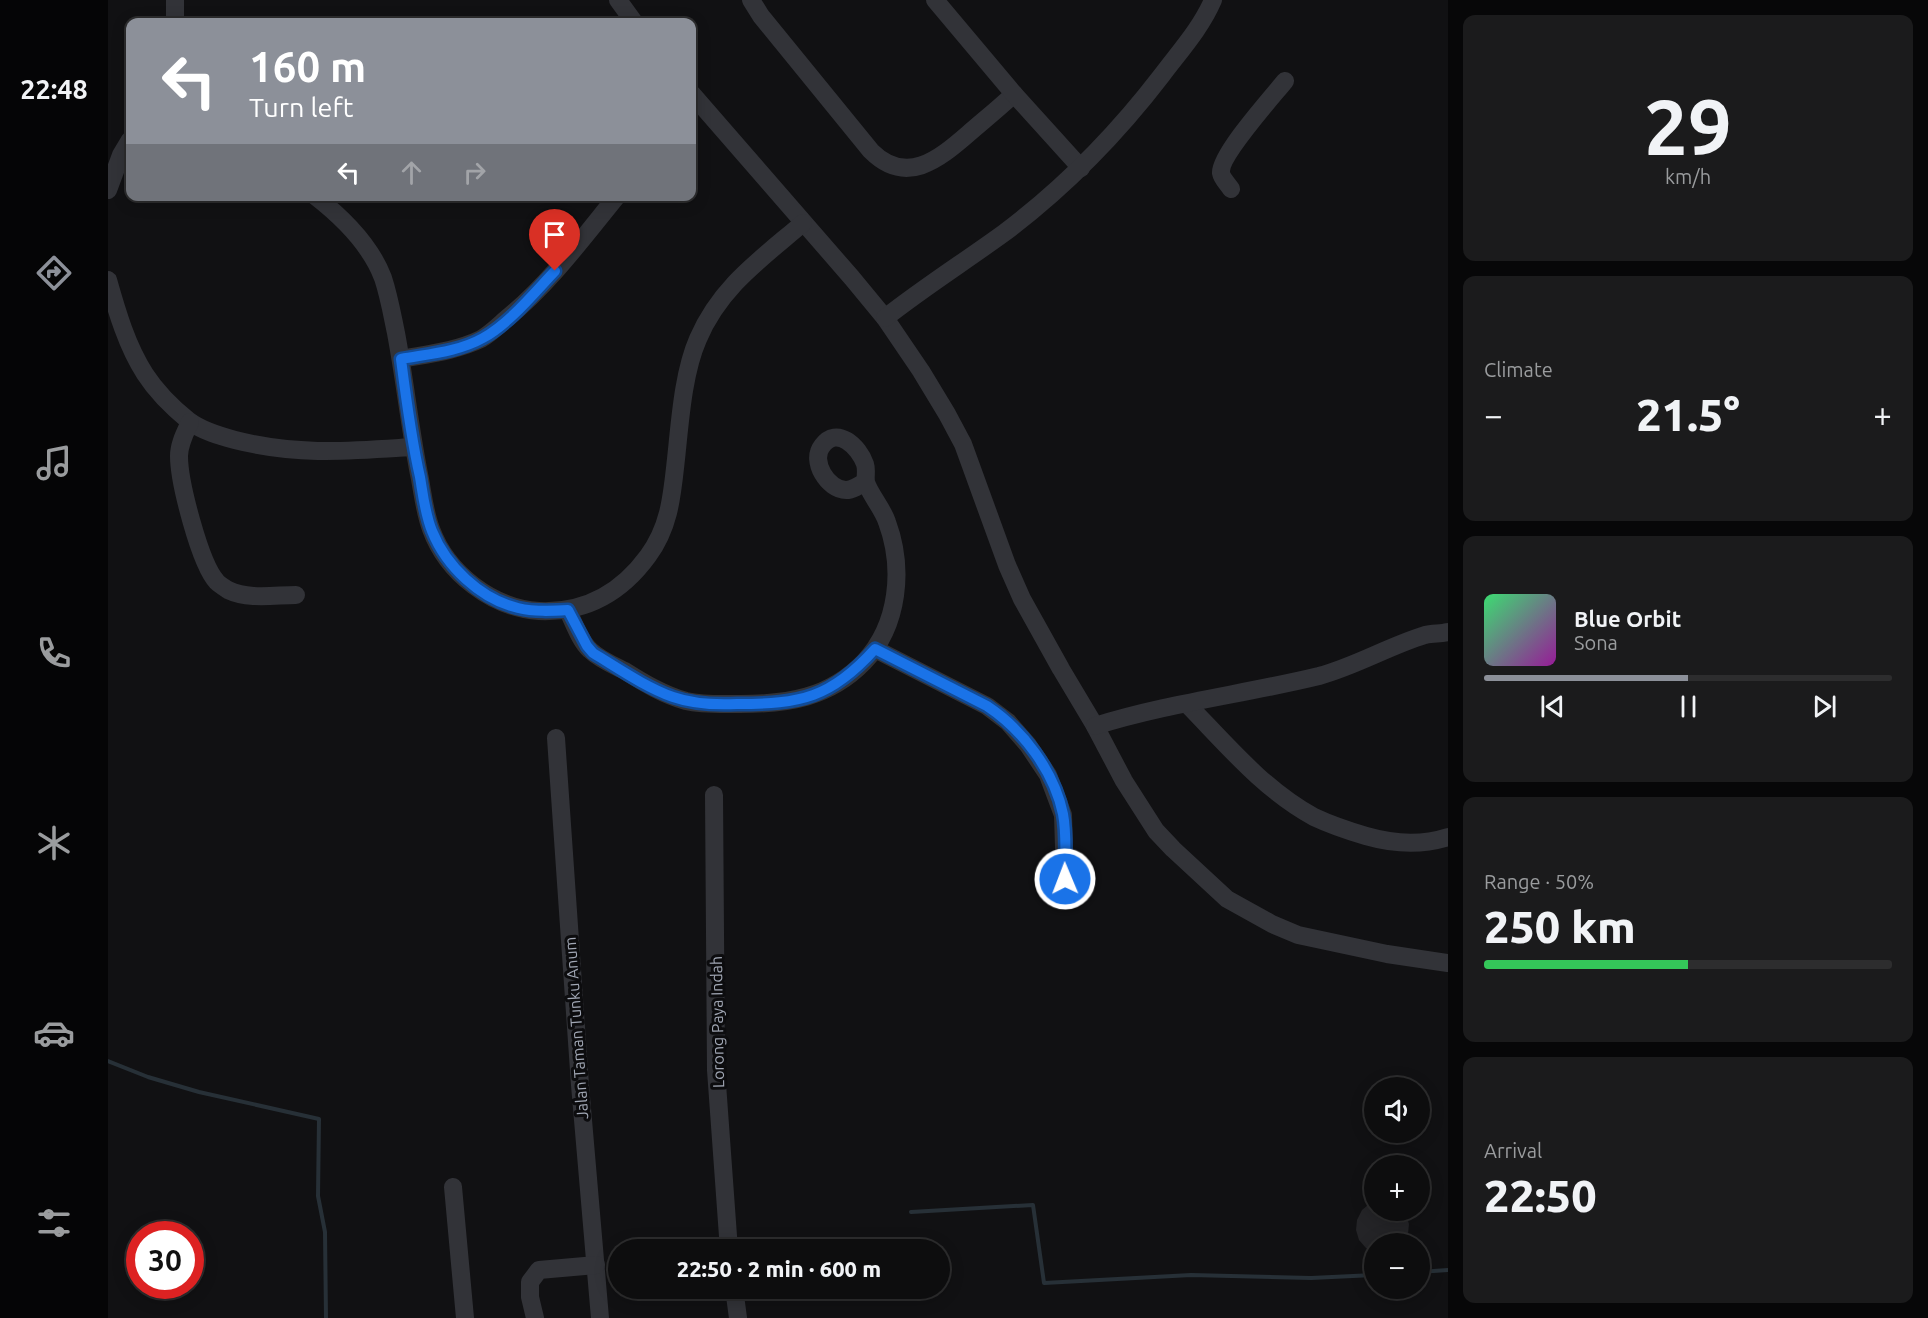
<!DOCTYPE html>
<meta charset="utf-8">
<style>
:root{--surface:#0d0d0e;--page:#1b1b1c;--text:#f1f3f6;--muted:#9a9c9e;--line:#2d2d2e;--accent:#8c9099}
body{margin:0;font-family:Ubuntu,sans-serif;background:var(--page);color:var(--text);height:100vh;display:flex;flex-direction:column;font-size:22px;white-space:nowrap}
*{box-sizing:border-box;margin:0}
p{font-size:20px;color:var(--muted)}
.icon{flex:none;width:33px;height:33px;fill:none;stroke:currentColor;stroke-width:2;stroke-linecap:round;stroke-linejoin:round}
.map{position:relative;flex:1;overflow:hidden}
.panel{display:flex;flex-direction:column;gap:15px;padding:15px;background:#070708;width:480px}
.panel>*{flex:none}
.hud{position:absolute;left:18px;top:18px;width:570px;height:183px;border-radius:12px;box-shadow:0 3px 15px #0003,0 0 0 2px var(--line);background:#8c9099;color:#fff;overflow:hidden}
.controls{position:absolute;left:1256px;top:1077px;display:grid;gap:12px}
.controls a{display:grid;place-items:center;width:66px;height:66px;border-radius:50%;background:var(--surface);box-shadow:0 3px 15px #0003,0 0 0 2px var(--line);font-size:30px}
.speed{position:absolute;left:18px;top:1221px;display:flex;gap:12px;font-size:30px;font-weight:700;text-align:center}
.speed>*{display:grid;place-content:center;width:78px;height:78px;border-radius:50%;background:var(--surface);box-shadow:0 3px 15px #0003,0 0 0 2px var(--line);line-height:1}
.speed .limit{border:9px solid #d22;background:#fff;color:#111}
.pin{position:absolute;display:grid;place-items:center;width:51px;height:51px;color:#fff;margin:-62px -26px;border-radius:50% 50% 50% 0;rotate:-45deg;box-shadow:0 0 6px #0007}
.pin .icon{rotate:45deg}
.me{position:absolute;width:66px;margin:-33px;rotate:359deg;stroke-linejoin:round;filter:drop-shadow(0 0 4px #0008)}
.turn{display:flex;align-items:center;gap:21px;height:126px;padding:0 24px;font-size:27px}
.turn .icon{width:78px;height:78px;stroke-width:2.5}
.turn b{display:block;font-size:42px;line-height:51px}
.lanes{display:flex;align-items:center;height:57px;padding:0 24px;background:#0003;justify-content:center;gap:30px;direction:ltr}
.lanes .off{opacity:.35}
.big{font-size:45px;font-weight:800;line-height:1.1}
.panel .widget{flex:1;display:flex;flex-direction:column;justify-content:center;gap:9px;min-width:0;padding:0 21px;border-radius:12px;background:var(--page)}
.panel .dial{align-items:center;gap:0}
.dial b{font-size:78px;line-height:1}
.song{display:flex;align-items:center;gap:18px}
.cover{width:72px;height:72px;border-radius:9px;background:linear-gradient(135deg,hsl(140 70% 55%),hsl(300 70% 35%))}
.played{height:6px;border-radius:3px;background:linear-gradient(90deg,var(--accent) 50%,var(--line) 50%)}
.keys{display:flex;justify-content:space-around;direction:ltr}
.heat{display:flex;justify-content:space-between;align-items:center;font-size:33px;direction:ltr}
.charge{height:9px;border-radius:4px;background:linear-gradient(90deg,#34c759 50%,var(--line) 0)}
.trip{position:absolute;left:500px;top:1239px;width:342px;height:60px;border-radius:30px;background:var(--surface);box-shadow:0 3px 15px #0003,0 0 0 2px var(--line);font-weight:800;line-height:60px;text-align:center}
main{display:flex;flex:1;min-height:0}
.dock{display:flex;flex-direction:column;width:108px;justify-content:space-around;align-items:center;background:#050506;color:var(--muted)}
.dock .icon{width:42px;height:42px}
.dock .active{color:var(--accent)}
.dock b{font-size:27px;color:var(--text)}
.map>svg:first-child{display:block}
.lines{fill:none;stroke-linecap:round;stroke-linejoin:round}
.stream{stroke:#273037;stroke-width:4}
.building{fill:#242427}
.minor{stroke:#323338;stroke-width:18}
.route-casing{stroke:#114b97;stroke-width:15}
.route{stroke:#1a73e8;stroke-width:10}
.labels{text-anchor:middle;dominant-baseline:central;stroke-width:6;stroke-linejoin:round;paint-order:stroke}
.street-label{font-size:16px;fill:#a1a7b4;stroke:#0c0c0e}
</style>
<main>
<nav class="dock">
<b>22:48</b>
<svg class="icon active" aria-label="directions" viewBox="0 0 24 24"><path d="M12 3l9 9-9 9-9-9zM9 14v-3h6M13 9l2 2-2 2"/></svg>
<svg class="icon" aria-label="music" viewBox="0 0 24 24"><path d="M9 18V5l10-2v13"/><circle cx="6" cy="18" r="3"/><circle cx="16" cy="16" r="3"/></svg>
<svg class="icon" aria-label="phone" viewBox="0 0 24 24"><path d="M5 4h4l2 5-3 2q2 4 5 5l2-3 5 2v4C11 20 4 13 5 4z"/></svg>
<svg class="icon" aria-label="climate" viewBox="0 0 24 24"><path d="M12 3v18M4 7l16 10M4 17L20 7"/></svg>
<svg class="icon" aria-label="car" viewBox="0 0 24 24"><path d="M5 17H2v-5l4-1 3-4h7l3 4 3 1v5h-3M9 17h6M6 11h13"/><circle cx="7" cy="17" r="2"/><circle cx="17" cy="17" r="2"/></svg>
<svg class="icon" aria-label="filters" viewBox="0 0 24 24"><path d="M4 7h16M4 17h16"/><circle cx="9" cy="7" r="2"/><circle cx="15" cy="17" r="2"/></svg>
</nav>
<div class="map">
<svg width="1340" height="1318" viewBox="0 0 1340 1318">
<rect width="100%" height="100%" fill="#111113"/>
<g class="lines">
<g class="stream">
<path d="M0 1061 40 1077 91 1092 211 1119 210 1196 217 1232 218 1318"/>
<path d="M803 1212 925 1205 936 1283 1083 1275 1203 1278 1266 1275"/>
<path d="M1311 1272 1340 1270"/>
</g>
</g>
<path class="building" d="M1266 1200V1210H1295L1298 1214 1301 1224 1300 1234 1295 1244H1266V1252L1258 1248 1251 1240 1248 1230 1249 1220 1254 1210Z"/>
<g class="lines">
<g class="minor">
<path d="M67 0V22"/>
<path d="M510 0 526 22"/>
<path d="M643 0 653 16 763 151C798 186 830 160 860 134 875 121 891 108 906 94"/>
<path d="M827 0 906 94 973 168"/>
<path d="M584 94 744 278 777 318 813 371 839 414 855 444 899 565 914 599 953 669 987 726 1016 781 1048 831 1065 849 1119 899 1164 924 1190 935 1279 954 1340 963"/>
<path d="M1123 189C1120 184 1114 179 1113 173 1111 156 1164 97 1177 81"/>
<path d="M0 190 13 155 22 140"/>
<path d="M207 196C234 217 263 246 275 278 281 296 284 314 288 333 297 381 302 430 312 479 315 496 317 513 323 529 339 573 384 608 431 611 478 613 513 593 540 556 562 526 564 495 568 459 572 422 575 373 590 339 612 287 653 259 695 223"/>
<path d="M0 280C9 312 19 346 37 374 48 391 65 408 81 421 94 431 112 436 127 440 190 456 242 451 305 447"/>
<path d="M777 318C815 288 856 262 896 233 956 188 1008 135 1054 75 1072 51 1093 28 1105 0"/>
<path d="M293 359C320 354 348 351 373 339 382 334 390 326 398 319 441 284 474 239 509 196"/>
<path d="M82 422C77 433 71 444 71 456 71 482 92 564 109 582 112 585 117 588 120 590 141 600 167 595 188 595"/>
<path d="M460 611C466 623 472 641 482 650 491 659 505 665 517 671 536 683 556 695 578 701 595 705 614 704 632 704 680 704 721 698 756 662 791 625 796 568 779 522 775 509 761 493 758 482 757 476 759 470 757 464 751 447 729 425 714 446 702 461 720 490 738 490 745 490 752 485 758 481"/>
<path d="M767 649 879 706 900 722 920 745 940 775 955 815 957 879"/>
<path d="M1079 704C1118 744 1156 790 1206 817 1223 825 1241 831 1258 836 1286 844 1312 846 1340 837"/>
<path d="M987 726C1060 703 1137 694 1211 676 1248 666 1281 646 1317 635 1325 633 1333 634 1340 632"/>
<path d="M448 738 472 1085 492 1318"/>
<path d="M606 795 608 1070 621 1250"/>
<path d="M345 1187 357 1318"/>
<path d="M626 1288 630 1318"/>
<path d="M427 1318 422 1297V1282L431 1270 488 1265"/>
</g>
</g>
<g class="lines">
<g class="route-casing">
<path id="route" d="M447 271C426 293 402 323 375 338 350 352 320 354 293 359 298 398 303 438 312 477 315 495 317 514 324 531 338 566 372 599 410 608 426 612 444 611 460 610L479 646 485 653C510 668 537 687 565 697 585 704 608 705 629 704 693 704 723 698 767 649L879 706C915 730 946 771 955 814 959 835 957 858 957 879"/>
</g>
<use href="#route" class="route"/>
</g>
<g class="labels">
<g class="street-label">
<text transform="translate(609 1022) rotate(-91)">Lorong Paya Indah</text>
<text transform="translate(468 1028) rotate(-94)">Jalan Taman Tunku Anum</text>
</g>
</g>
</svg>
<div class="controls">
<a><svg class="icon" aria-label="sound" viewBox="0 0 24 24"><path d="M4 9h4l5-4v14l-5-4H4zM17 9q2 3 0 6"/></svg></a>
<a>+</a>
<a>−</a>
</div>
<div class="speed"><div class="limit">30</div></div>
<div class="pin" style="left:447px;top:271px;background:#d93025"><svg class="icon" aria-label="arrive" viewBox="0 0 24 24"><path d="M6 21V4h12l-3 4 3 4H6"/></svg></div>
<svg class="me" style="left:957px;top:879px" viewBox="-20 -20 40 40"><circle r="17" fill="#1a73e8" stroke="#fff" stroke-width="3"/><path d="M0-11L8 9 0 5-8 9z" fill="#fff"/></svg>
<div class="trip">22:50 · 2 min · 600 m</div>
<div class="hud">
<div class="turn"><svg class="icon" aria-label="left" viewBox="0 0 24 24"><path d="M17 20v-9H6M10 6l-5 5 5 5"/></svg><div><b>160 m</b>Turn left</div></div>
<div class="lanes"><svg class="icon" aria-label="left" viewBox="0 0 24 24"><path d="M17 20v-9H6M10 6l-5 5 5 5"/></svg><svg class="icon off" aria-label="ahead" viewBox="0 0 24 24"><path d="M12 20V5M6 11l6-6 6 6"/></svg><svg class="icon off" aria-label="right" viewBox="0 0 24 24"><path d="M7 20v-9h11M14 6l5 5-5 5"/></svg></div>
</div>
</div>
<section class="panel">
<div class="widget dial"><b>29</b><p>km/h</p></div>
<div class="widget"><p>Climate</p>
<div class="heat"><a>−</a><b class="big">21.5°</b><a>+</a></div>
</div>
<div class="widget">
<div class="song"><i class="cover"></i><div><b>Blue Orbit</b><p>Sona</p></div></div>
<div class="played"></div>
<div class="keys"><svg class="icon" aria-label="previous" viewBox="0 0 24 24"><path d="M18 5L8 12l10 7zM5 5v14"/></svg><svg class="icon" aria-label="pause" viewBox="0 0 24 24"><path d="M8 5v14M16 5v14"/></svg><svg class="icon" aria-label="next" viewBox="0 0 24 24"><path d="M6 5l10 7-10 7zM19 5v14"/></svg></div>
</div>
<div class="widget"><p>Range · 50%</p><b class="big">250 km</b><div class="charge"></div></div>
<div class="widget"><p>Arrival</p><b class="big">22:50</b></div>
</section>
</main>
